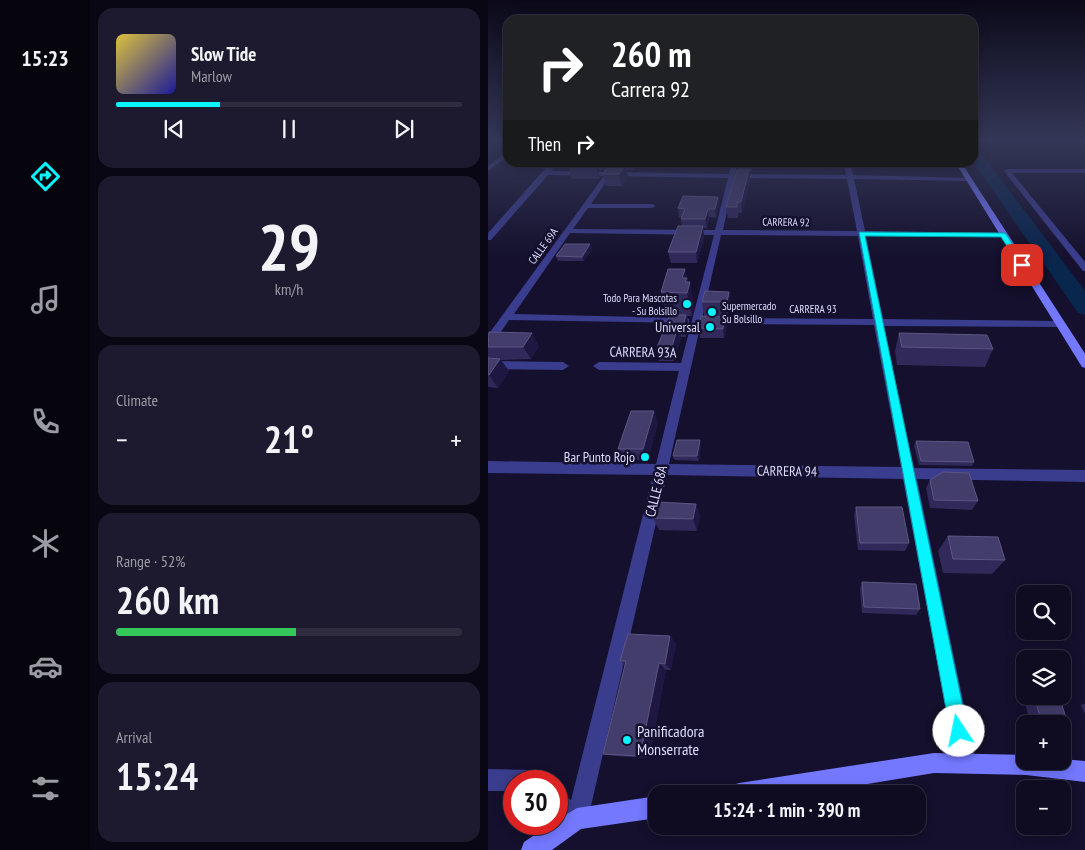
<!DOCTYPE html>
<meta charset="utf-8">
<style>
:root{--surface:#0f0c22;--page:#1d1a2f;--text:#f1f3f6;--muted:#9b9ba5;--line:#2f2c40;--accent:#08f5ff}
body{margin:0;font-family:"PT Sans Narrow",sans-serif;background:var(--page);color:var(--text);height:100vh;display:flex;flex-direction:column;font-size:19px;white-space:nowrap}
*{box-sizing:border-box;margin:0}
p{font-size:16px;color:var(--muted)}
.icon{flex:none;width:28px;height:28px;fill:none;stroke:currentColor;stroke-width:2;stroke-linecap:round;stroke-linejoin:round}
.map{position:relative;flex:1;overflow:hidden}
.sheet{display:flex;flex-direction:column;gap:8px;padding:8px;background:#080713;width:398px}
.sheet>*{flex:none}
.top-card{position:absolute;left:15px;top:15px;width:475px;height:152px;border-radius:15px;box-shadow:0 2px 12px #0003,0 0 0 1px var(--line);background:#202124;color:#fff;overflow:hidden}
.fabs{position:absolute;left:528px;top:585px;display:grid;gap:10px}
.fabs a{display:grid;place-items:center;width:55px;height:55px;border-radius:10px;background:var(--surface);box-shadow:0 2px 12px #0003,0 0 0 1px var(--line);font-size:25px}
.speed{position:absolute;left:15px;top:770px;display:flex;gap:10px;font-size:25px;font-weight:700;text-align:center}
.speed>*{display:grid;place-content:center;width:65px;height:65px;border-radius:50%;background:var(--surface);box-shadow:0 2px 12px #0003,0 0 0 1px var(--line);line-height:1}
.speed .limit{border:8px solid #d22;background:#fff;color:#111}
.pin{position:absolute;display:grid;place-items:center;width:42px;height:42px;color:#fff;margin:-21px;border-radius:10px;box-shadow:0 2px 8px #0006}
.me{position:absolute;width:55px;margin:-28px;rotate:349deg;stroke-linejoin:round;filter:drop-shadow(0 0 4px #0008)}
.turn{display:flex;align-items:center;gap:18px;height:105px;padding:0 25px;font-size:22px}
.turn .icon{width:65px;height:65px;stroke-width:2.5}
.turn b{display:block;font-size:35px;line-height:42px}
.then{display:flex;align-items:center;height:48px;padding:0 25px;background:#0003;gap:10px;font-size:19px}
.big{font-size:38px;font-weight:700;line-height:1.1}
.sheet .widget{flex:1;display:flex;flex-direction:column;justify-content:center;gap:8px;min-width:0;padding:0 18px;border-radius:15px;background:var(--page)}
.sheet .dial{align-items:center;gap:0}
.dial b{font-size:65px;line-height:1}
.song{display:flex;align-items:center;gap:15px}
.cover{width:60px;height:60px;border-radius:8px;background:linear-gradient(135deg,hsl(50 70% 55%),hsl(240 70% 35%))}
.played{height:5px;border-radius:2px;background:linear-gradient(90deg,var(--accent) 30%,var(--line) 30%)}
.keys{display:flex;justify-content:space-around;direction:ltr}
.heat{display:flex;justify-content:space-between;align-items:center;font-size:28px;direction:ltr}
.charge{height:8px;border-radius:4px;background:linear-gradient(90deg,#34c759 52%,var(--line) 0)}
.trip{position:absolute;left:160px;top:785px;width:278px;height:50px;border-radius:15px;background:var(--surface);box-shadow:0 2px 12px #0003,0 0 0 1px var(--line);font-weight:700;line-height:50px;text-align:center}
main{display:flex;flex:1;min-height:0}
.menu{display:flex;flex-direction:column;width:90px;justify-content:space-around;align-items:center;background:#06050e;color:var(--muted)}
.menu .icon{width:35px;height:35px}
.menu .current{color:var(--accent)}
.menu b{font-size:22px;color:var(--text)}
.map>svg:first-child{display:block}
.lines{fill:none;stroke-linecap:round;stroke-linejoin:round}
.river{fill:#09264d;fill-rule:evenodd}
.street{fill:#3a3c8d;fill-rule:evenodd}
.secondary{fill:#7378ff;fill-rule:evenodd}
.wall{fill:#30295a}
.shaded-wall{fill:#1d1741}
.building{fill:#433d6c;stroke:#5b5683}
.route{fill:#08f5ff;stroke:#059fa6}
.poi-dot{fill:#08f5ff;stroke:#14102d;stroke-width:2}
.labels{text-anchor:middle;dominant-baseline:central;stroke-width:5;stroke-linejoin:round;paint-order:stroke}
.far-street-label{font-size:11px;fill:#dedcff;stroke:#14102d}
.far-poi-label{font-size:11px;fill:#dedcff;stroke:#14102d;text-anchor:end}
.poi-label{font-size:14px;fill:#dedcff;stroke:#14102d;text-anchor:end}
.street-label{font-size:14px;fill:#dedcff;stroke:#14102d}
.near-poi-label{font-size:16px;fill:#dedcff;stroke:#14102d;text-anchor:start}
</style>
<main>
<nav class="menu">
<b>15:23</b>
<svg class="icon current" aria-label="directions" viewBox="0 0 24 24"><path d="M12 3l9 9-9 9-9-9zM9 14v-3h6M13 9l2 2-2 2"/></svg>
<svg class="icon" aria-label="music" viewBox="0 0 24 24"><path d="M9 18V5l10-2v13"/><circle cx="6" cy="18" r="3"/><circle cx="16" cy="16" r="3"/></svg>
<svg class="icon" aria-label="phone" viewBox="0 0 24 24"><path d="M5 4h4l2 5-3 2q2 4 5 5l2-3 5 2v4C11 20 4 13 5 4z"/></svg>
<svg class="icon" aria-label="climate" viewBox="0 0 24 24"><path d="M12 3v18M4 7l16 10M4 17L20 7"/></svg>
<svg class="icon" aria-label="car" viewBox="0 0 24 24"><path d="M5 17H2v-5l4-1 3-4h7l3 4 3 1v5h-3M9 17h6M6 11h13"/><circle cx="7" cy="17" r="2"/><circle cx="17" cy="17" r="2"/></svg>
<svg class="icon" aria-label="filters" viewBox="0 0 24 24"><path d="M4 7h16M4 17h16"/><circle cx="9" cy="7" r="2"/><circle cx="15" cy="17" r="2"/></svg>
</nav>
<section class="sheet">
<div class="widget">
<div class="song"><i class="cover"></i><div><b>Slow Tide</b><p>Marlow</p></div></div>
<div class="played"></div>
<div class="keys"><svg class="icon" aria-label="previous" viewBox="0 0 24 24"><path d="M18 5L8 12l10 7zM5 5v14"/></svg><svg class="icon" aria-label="pause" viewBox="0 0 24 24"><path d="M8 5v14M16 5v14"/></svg><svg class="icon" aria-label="next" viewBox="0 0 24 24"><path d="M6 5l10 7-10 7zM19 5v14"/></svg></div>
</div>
<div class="widget dial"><b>29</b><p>km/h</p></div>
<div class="widget"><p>Climate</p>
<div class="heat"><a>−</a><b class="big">21°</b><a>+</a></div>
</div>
<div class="widget"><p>Range · 52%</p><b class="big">260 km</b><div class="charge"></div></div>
<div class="widget"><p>Arrival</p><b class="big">15:24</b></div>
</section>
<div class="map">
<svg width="598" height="850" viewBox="0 0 598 850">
<rect width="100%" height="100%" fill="#14102d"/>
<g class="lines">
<path class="river" d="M485 148 490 149 598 292V315L590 313 485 162Z"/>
<g class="street">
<path d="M591 140H598V145Z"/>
<path d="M20 151V156L0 171V166Z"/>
<path d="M63 162H70L63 171 119 172 126 162H132L125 172 241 174 244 162H250L247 174 358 175 356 162H362L365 175 482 178V180L480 181 366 179 377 231 516 233 520 235 516 237 378 236 395 319 572 321 577 324 572 327 396 326 426 468 598 470V482L429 479 488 763 485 770 478 773 471 770 468 763 415 479 179 475 100 819 97 827 89 830 81 827 69 816V791L83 800 165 475 0 473V461L168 464 191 371 111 370 105 366 111 362 193 363 226 235 82 233 26 314 197 318 201 319V323L21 320 4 345 0 346V335L116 176 60 175 3 240H0V233ZM122 176 240 178 227 230 85 229 100 208H164L168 206 164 204H103ZM246 178 359 179 369 231 235 230ZM233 235 370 236 385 319 222 318 217 321 222 324 386 325 413 467 181 464Z"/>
<path d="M598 169V173H524L598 263V271H595L516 171 519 169Z"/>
<path d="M0 361 75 362 81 366 75 370 0 369Z"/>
<path d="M0 769 45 770 52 774 56 781H26V791H0Z"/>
</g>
<g class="secondary">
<path d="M467 162H473L598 355V368L594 367Z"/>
<path d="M446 753 536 755V761H574V759L598 761V782L538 775 446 773 319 794H240L243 786 251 783Z"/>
<path d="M169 796V818L93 829 64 850H33L36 842 63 824H69V820L89 808Z"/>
</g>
</g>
<g class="wall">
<path d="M89 162H123L121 166H127L126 162H151L146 170H138L140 178 134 186H118L115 174 117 170H110L112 178 111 179H84L80 167 90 166Z"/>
<path d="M251 162H265V165L263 172H261L262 180 254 213H250V218H240L238 207 251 170Z"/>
<path d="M230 197 231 205 228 218 221 217 219 228H215L216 237 209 263H183L180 252 194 226 193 219 194 217H191L190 208Z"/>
<path d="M102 244 104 249 96 261H70L68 256Z"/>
<path d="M197 269 200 282 206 305 204 316H199L201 326 198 337H193L186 361H171L168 350 182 316H179L173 292Z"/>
<path d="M241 292 243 306 240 316H216L214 302Z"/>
<path d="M237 317 239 326 236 338H212L210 328Z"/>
<path d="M0 333 51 346 43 359 13 360 21 371 10 388 0 387Z"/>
<path d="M411 333 505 349 497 367 409 365 407 351Z"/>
<path d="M170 422 160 460H135L130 449Z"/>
<path d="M428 441 486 462 484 466 431 465 426 446Z"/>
<path d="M213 445 211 461 186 460 185 456Z"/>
<path d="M442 480 490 501 484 510 442 508 438 488Z"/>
<path d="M208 504 212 516 209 531 171 530 165 518Z"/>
<path d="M368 507 421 543 417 551 370 550 366 515Z"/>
<path d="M460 536 517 560 504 574 455 573 450 551Z"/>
<path d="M374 582 432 609 428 615 374 613 372 589Z"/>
<path d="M182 636 188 644 183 670H178L161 758 126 756 115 754 137 665 132 661Z"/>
<path d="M536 673V696H571L583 733 574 735V724H543L529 676Z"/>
<path d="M598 703V717L593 705Z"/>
</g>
<g class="shaded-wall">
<path d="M116 162H123L118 170Z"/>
<path d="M144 162H151L146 170Z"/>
<path d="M263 162H265L263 172Z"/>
<path d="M109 166 112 178 111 179 108 167Z"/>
<path d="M137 166 140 178 134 186 131 174Z"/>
<path d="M261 170 262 180 254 213 253 202Z"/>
<path d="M230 197 231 205 228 218 227 209Z"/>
<path d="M220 209 221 217 219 228 217 219Z"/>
<path d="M215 226 216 237 209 263 208 252Z"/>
<path d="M102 244 104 249 96 261 94 257Z"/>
<path d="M197 269 201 287 202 282 206 305 204 316 199 293 194 278Z"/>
<path d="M241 292 243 306 240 316 239 302Z"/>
<path d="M198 315 201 326 198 337 195 326Z"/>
<path d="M237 317 239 326 236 338 235 329Z"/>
<path d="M190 326 193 337 186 361 183 350Z"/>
<path d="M44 333 51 346 43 359 35 347Z"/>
<path d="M12 359 21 371 10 388 1 375Z"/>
<path d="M166 411 170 422 160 460 155 449Z"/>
<path d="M212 440 213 445 211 461 209 456Z"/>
<path d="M208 504 212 516 209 531 205 519Z"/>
<path d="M182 636 188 644 183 670 177 664Z"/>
<path d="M171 663 178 670 161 758 152 756Z"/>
</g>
<g class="building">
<path d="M81 165 109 166 108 167H80Z"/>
<path d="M120 166H137L131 174H115Z"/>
<path d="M249 170H261L253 202H249V207H238Z"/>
<path d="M195 196 230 197 227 209H220L217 219H193L197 209 190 208Z"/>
<path d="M190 226H215L208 252H180Z"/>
<path d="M77 244H102L94 257 68 256Z"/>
<path d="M180 269H197L194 278H199L197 282H202L199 293 173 292Z"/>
<path d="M217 291 241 292 239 302H214Z"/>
<path d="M182 315H198L195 326H190L183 350H168Z"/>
<path d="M213 316 237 317 235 329 210 328Z"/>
<path d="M1 332 44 333 35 347H0Z"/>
<path d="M411 333 499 335 505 349 414 347Z"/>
<path d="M0 358 12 359 1 375H0Z"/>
<path d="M143 411H166L155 449H130Z"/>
<path d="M189 440H212L209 456H185Z"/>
<path d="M428 441 480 442 486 462 433 461Z"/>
<path d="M455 472 481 473 490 501 446 500 442 480Z"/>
<path d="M169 502 208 504 205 519 165 518Z"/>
<path d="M368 507H414L421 543H372Z"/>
<path d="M460 536 510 537 517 560 465 559Z"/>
<path d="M374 582 428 584 432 609 376 607Z"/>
<path d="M140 634 182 636 177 664 171 663 152 756 115 754 138 661H132Z"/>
<path d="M546 696H571L583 733H574V724H554Z"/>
</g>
<linearGradient id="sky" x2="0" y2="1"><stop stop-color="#0b0919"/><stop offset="0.54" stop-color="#343757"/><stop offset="1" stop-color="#343757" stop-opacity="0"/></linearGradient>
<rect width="598" height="259" fill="url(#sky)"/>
<path class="route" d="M371 232 516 233 518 234 538 265 532 266 513 237 377 236 480 731 478 738 471 740 465 738 462 731Z"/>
<g class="poi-dot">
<circle cx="199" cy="304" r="5"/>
<circle cx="224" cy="312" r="5"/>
<circle cx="222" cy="327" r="5"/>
<circle cx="157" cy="457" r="5"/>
<circle cx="139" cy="740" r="5"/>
</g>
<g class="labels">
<g class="far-street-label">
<text transform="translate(298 222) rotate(1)">CARRERA 92</text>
<text transform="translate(55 246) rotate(-54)">CALLE 69A</text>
<text x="325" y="309">CARRERA 93</text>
</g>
<g class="far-poi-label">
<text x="189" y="298">Todo Para Mascotas<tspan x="189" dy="13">- Su Bolsillo</tspan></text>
<text x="234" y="306" text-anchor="start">Supermercado<tspan x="234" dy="13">Su Bolsillo</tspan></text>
</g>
<g class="poi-label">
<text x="212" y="327">Universal</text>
<text x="147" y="457">Bar Punto Rojo</text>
</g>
<g class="street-label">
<text transform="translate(155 352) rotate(1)">CARRERA 93A</text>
<text transform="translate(299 471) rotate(1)">CARRERA 94</text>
<text transform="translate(168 491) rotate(-76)">CALLE 68A</text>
</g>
<g class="near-poi-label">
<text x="149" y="731">Panificadora<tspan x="149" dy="18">Monserrate</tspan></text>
</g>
</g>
</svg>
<div class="fabs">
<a><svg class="icon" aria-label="search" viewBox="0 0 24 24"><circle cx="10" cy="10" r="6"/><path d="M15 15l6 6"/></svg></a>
<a><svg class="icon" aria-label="layers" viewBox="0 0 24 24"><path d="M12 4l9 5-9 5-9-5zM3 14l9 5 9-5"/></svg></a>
<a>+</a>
<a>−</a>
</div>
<div class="speed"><div class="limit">30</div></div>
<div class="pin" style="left:534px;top:265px;background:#d93025"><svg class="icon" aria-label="arrive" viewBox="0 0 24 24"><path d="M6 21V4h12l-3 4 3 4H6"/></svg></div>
<svg class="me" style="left:471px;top:731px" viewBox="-20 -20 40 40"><circle r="19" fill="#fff"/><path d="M0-13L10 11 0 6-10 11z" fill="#08f5ff"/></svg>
<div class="trip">15:24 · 1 min · 390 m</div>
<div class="top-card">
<div class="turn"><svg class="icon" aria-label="right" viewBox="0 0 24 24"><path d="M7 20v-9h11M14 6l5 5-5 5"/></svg><div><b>260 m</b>Carrera 92</div></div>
<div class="then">Then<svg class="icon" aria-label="right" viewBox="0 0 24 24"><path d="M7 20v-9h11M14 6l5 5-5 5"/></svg></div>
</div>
</div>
</main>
